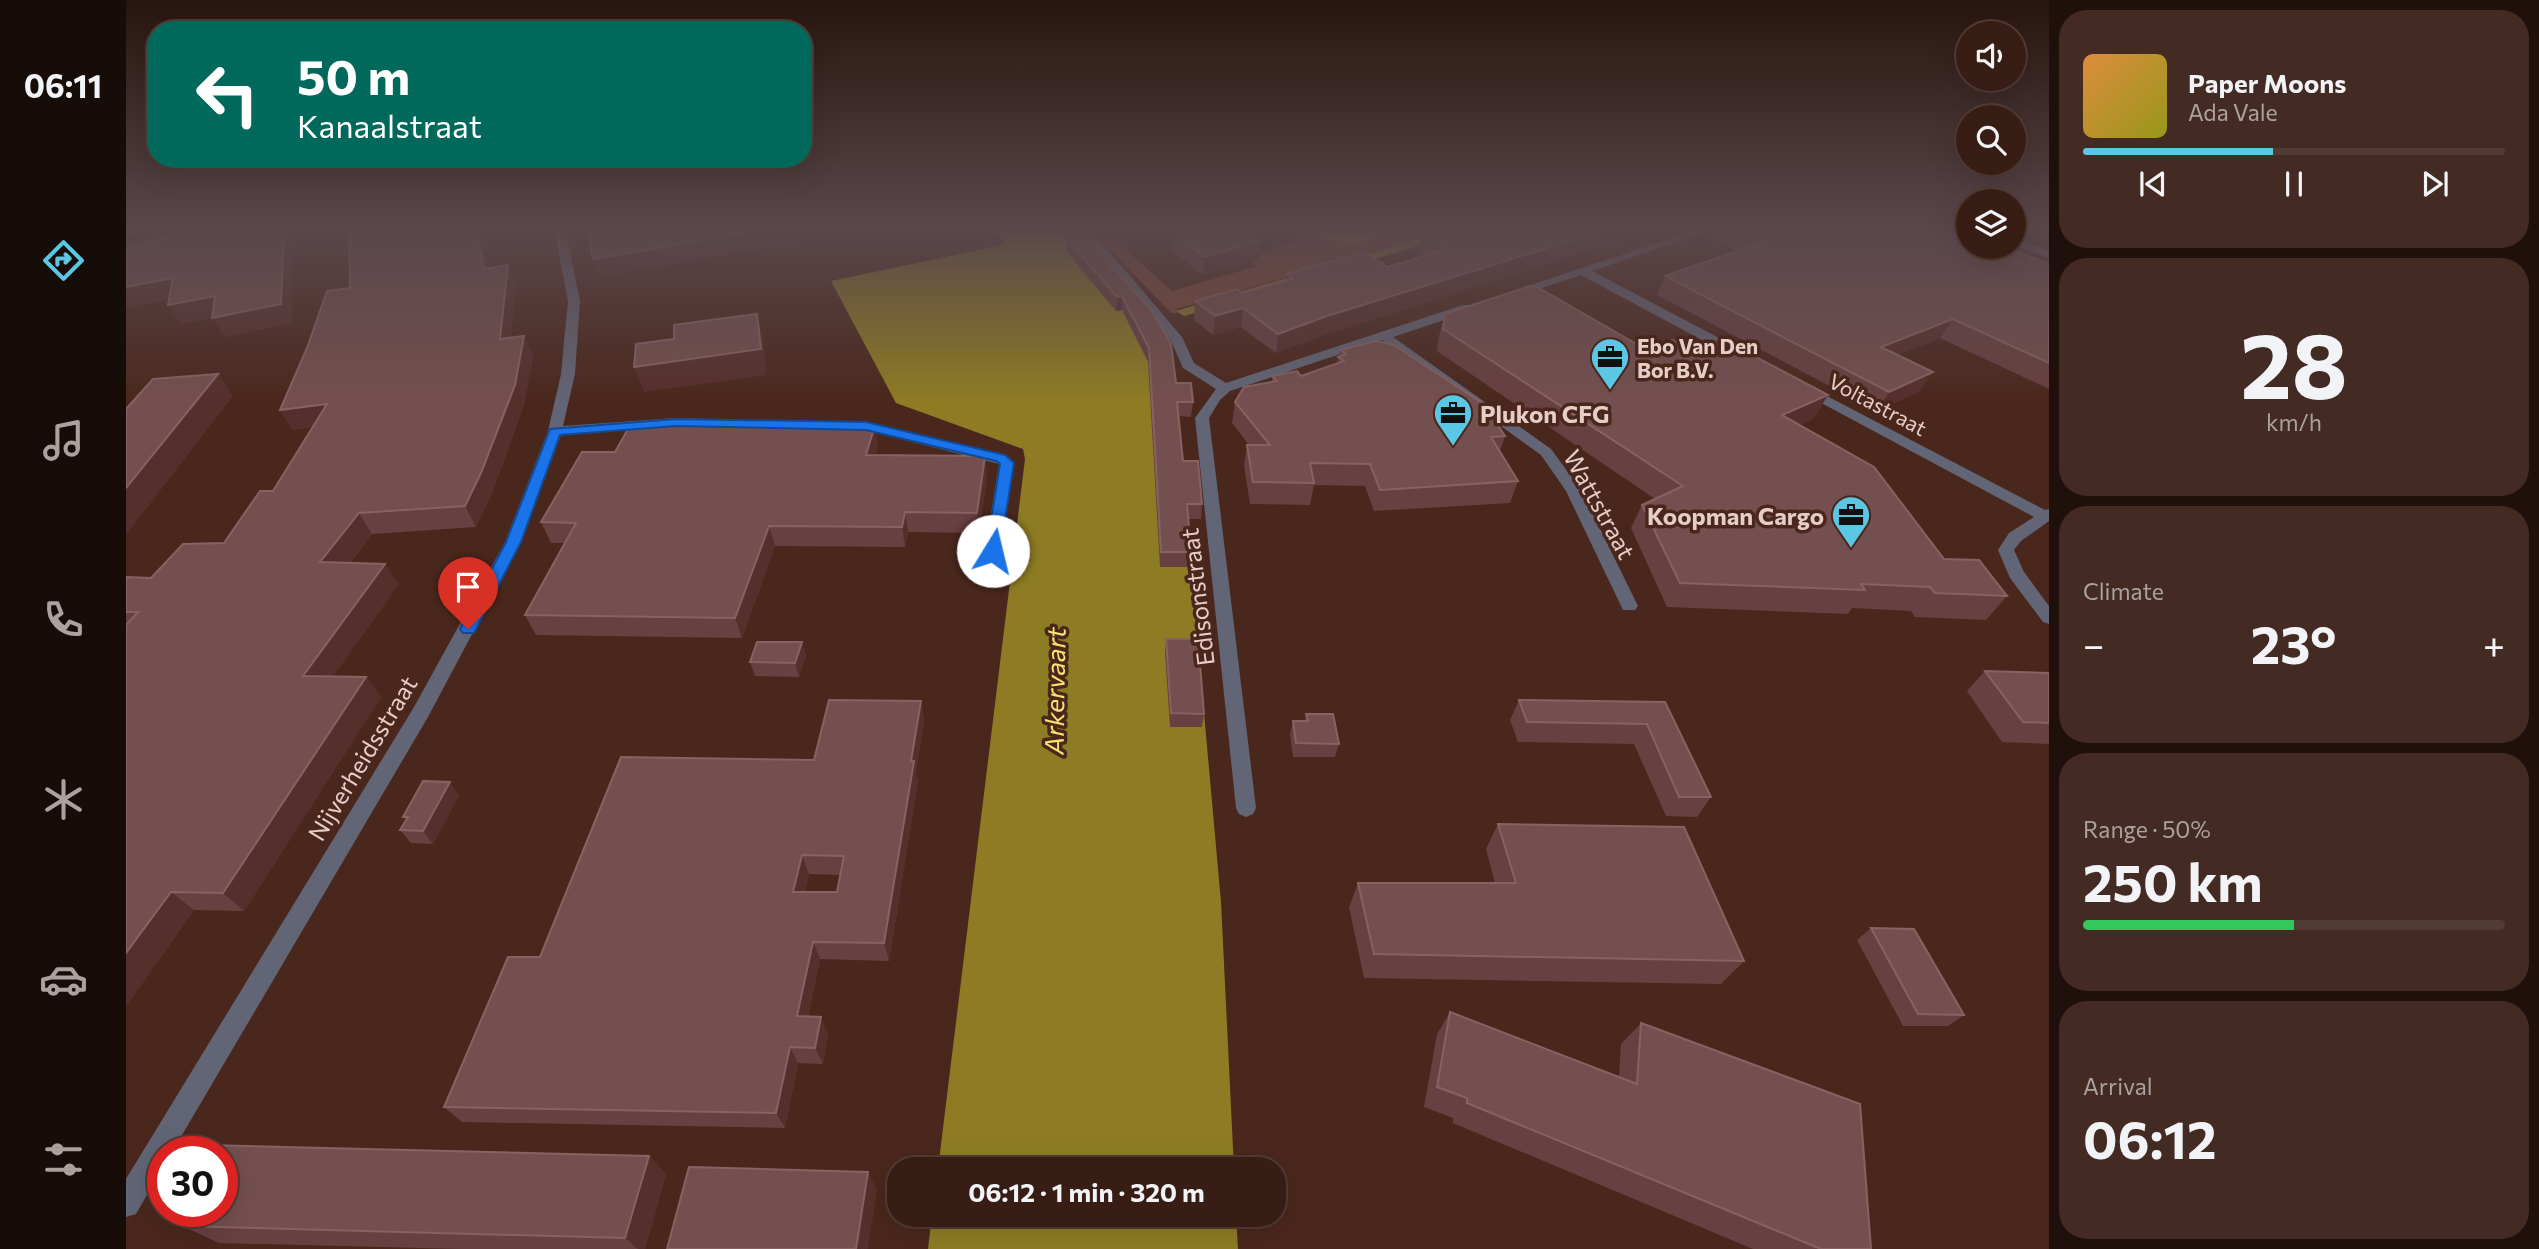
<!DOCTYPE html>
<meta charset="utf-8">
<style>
:root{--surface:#381d15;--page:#432a22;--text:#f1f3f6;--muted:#aba2a0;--line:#523b34;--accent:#5ac8e5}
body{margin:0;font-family:Commissioner,sans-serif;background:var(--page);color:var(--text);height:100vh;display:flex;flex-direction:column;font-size:26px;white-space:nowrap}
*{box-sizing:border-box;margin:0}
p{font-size:23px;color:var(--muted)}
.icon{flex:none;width:38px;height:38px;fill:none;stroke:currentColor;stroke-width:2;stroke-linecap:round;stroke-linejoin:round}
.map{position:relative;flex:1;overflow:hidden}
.details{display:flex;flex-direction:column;gap:10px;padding:10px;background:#1f100c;width:490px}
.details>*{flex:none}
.top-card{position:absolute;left:21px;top:21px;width:665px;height:147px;border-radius:28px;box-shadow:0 7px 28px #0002,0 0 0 2px var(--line);background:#00695c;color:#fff;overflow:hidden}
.buttons{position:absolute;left:1830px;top:21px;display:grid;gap:14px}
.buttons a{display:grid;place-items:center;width:70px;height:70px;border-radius:50%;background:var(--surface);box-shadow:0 7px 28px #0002,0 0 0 2px var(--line);font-size:35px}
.speed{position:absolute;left:21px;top:1136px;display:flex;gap:14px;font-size:35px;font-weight:700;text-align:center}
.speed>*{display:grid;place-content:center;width:91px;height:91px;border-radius:50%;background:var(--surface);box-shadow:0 7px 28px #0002,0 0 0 2px var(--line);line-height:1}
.speed .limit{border:10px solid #d22;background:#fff;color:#111}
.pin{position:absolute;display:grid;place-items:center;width:60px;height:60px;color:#fff;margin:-72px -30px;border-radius:50% 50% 50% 0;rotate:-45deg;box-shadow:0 0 7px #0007}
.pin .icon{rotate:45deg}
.me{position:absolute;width:77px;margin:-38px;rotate:9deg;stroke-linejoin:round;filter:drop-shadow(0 0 5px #0008)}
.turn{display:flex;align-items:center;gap:24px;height:147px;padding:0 35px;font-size:32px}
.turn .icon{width:91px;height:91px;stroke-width:2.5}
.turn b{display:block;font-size:49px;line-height:60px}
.big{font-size:52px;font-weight:700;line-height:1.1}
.details .tile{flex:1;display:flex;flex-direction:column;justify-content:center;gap:10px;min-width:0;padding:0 24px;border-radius:28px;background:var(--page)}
.details .dial{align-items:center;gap:0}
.dial b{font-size:91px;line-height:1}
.song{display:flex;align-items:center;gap:21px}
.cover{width:84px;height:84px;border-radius:10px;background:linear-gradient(135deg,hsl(30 70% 55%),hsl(60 70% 35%))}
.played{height:7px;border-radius:4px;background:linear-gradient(90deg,var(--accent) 45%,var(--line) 45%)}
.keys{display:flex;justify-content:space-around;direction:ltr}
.heat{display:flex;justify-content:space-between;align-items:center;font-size:38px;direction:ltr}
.charge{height:10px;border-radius:5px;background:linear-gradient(90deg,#34c759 50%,var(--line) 0)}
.trip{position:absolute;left:761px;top:1157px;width:399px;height:70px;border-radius:28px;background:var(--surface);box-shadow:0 7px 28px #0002,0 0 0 2px var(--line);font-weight:700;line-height:70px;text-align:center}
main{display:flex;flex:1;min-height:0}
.tabs{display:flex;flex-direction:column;width:126px;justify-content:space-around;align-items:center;background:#160c08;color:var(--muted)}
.tabs .icon{width:49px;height:49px}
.tabs .active{color:var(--accent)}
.tabs b{font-size:32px;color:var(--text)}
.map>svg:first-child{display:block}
.green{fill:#7c4636}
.water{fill:#8e7c24}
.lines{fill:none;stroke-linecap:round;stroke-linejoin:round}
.minor{fill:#626575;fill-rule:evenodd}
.wall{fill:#674041;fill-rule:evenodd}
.shaded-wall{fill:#552f2c}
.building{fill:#744f4f;stroke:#866362;stroke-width:2;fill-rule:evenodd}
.route{fill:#1a73e8;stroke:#114b97;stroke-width:2}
.labels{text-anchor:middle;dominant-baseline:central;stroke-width:7;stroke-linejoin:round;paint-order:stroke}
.far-poi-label{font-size:21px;font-weight:bold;fill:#e6cec7;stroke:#4a271c;text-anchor:start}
.far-street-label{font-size:21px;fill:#e6cec7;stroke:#4a271c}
.poi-label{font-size:24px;font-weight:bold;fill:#e6cec7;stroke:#4a271c;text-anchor:start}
.street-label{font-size:24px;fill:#e6cec7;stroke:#4a271c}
.water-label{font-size:26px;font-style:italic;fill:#fbe371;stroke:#4a271c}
</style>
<main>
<nav class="tabs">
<b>06:11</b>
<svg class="icon active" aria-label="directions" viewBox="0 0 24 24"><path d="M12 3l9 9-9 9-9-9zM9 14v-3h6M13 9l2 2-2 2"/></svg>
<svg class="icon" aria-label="music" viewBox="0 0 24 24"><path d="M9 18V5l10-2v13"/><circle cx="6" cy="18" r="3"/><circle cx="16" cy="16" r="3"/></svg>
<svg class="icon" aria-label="phone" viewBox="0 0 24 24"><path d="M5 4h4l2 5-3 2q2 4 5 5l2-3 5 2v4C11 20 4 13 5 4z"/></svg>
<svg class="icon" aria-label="climate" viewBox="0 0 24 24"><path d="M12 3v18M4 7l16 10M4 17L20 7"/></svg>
<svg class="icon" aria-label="car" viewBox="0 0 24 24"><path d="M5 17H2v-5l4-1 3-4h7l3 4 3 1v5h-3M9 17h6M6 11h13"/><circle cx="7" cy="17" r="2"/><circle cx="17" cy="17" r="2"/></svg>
<svg class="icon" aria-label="filters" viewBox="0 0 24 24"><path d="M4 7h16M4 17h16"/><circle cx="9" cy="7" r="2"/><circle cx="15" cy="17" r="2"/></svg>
</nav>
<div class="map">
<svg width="1923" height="1249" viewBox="0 0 1923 1249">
<rect width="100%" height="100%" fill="#4a271c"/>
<path class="green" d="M1166 229H1173L1196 239 1224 242 1249 239 1263 229H1325L1051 309V313H1045L975 240 987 238 1046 291 1131 266 1122 259 1168 242 1170 232Z"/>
<g class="water">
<path d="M866 229H940L994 288 1052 423 1095 902 1108 1169H812L899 459 897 449 770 403 705 281 872 246 878 242Z"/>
<path d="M1173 229H1263C1244 252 1195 243 1173 229Z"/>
<path d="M1325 229H1349L1058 316 1050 311Z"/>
<path d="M806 1215H1110L1112 1249H802Z"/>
</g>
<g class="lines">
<g class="minor">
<path d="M428 229H439L454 301 449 374 437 426 550 418 624 420 631 424 624 428 550 426 435 435 395 542 302 717 46 1152H37V1167L10 1214 0 1217V1179L288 707 379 542 422 431 435 374 442 301Z"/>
<path d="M953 229H964L1056 337 1068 363 1100 383 1337 305H1345V311L1267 337 1425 449 1455 490 1512 606 1509 610H1497L1440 491 1415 455 1256 340 1104 391 1094 400 1083 418 1130 808 1127 814 1120 817 1113 814 1110 808 1069 418 1090 389 1057 368 1045 341Z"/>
<path d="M1573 229H1589L1466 271 1612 348V354H1602L1455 275 1388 297 1378 294Z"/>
<path d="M1888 238 1923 251V258L1888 245Z"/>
<path d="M1678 384 1919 510 1923 509V521L1895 541 1888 550 1898 572 1923 606V624L1917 622 1884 578 1872 550 1883 533 1908 517 1673 391V385Z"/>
<path d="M726 422H740L875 454 888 463 873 555 867 556 859 551 873 464 740 430 721 429 719 426Z"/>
</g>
</g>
<g class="wall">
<path d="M223 229H353L362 268 382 265 390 284 385 338 407 355 398 405 366 493 350 527 246 534 224 563 273 584 207 676 240 677 255 697 118 911 68 910 0 1006V577L25 578 98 543 147 491 186 427 167 430 154 410 224 288Z"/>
<path d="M1039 229H1116L1132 259 1077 275 1047 252 1048 236Z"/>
<path d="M1317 229H1533L1197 335 1150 353 1115 327 1087 335 1068 320 1069 301 1116 293 1160 281 1161 274 1262 267 1298 256 1292 253 1296 235Z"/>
<path d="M1584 229H1834L1923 264V389L1814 338 1771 355 1794 391 1751 411 1531 295 1539 276 1612 251 1580 236Z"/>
<path d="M1901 229H1923V237Z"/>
<path d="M940 238 1026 311 1050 383 1067 402 1065 417 1053 416 1057 461 1076 504 1075 519H1062L1065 552 1064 567H1034L1022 362 996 310 990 311 941 252Z"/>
<path d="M1319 314 1521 350 1702 395 1688 418 1673 425 1818 559 1881 596 1860 620 1789 617 1785 611 1726 608 1722 614 1541 607 1505 528 1516 505 1529 499 1311 351 1313 336Z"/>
<path d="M1214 350 1379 436 1374 451 1392 481 1384 503 1248 511 1239 486 1188 485 1184 505 1124 504 1118 466 1121 445H1123L1106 423 1109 402 1146 382V376H1175L1211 364Z"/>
<path d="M752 445 749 455 861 476 853 533 782 532 779 547 649 546 616 638 410 635 399 615 439 543H425L415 522 489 452Z"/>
<path d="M1040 639 1078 714 1076 727H1044L1039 653Z"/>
<path d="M676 642 680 656 673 677 629 676 624 662Z"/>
<path d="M1859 671 1923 673V744L1876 742 1841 691Z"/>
<path d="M1393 700 1539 702 1585 797 1571 817 1540 816 1508 744 1392 742 1384 720Z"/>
<path d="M795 701 798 721 790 771 792 781 763 961 694 959 682 1017 702 1033 697 1064 672 1063 659 1128 336 1122 318 1107 414 957 688 760ZM683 874 715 875 711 892H679Z"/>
<path d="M1180 714 1213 744 1209 757H1167L1164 734 1167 721H1179Z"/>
<path d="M333 795 307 844 285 843 274 830 280 820 277 817Z"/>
<path d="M1372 824 1618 961 1595 984 1238 978 1223 907 1232 883H1369L1360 849Z"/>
<path d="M1745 928 1838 1015 1822 1026H1777L1731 940Z"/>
<path d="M1324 1012 1493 1077 1495 1044 1515 1023 1745 1249H1627L1327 1123V1118L1298 1107 1311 1034Z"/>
<path d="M523 1156 540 1174 519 1249H335L93 1243 56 1226 60 1220 43 1213Z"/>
</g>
<g class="shaded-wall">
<path d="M33 229H142L0 255V234Z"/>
<path d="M158 229H165L168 235 166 323 99 337 86 318 55 324 42 305Z"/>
<path d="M349 229H353L366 288 358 269Z"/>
<path d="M641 229H669L672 242 474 277 467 259Z"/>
<path d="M1484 229H1533L1197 335 1150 353 1152 334 1201 316Z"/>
<path d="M1134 241 1132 259 1077 275 1078 257Z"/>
<path d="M382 265 390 284 383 358 374 339Z"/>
<path d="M47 278 60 296 0 308V287Z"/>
<path d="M996 296V310L990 311 991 297Z"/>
<path d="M1117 308 1115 327 1087 335 1089 316Z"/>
<path d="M631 314 637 339 641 375 518 392 508 367Z"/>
<path d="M1827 319 1814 338 1743 366 1755 347Z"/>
<path d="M398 336 407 355 398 405 366 493 350 527 339 506Z"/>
<path d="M1807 372 1794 391 1751 411 1763 392Z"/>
<path d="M92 374 107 396 0 535V488Z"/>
<path d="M1702 395 1688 418 1643 438 1656 415Z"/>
<path d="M201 404 213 423 167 430 154 410Z"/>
<path d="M749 425 752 445 744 475 740 455Z"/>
<path d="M859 456 861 476 853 533 851 513Z"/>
<path d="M779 512 782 532 779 547 776 527Z"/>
<path d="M233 513 246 534 209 582 194 562Z"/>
<path d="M643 526 649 546 616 638 609 618Z"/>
<path d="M259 564 273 584 193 696 177 676Z"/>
<path d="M676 642 680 656 673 677 669 663Z"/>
<path d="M240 677 255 697 118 911 97 893Z"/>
<path d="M795 701 798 721 790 771 792 781 763 961 758 943Z"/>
<path d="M324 782 333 795 307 844 297 831Z"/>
<path d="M676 855 683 874 675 910 667 892Z"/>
<path d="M45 892 68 910 0 1006V953Z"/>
<path d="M687 942 694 959 679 1033 671 1016Z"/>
<path d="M695 1017 702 1033 697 1064 689 1048Z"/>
<path d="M664 1047 672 1063 659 1128 650 1113Z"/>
<path d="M523 1156 540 1174 519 1249H512L499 1238Z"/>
<path d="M742 1172 751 1190 742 1249H730Z"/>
</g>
<g class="building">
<path d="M0 229H33L0 234Z"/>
<path d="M93 229H158L155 304 86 318 89 296 42 305 47 278 0 287V245Z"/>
<path d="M223 229H349L358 269 382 265 374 339 398 336 389 385 355 473 339 506 233 513 194 562 259 564 177 676 240 677 97 893 45 892 0 953V625L12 612H0V577L25 578 57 544 98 543 134 491H147L201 404 154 410 181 348 201 291 224 288Z"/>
<path d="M461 229H641L467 259Z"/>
<path d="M952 229 1026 311 1045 344 1050 383H1065L1067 402H1051L1057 461H1072L1076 504H1061L1065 552H1035L1023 348 996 296 991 297 940 238Z"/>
<path d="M1062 229H1116L1134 241 1078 257 1049 235 1065 230Z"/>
<path d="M1317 229H1484L1201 316 1152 334 1117 308 1089 316 1069 301 1111 289 1116 293 1167 279 1161 274 1238 252 1262 267 1321 249 1296 235Z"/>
<path d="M1611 229H1834L1843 232V247H1880L1923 264V363L1827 319 1755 347 1807 372 1763 392 1539 276 1639 241Z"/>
<path d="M1404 286 1411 287 1521 350 1546 340 1565 347 1594 338 1702 395 1656 415 1748 467 1818 559 1853 560 1881 596 1809 593 1804 587 1735 584 1739 590 1554 583 1516 505 1557 486 1317 329 1319 314Z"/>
<path d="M631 314 635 349 508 367 510 344 548 339V325Z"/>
<path d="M1251 341 1268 345 1359 405 1379 436 1365 437 1392 481 1254 490 1244 464 1184 463 1188 483 1127 482 1121 445H1144L1109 402 1118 387 1151 381 1146 376 1171 371 1175 376 1218 361 1212 357 1220 354 1214 350Z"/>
<path d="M92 374 0 488V409L27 379Z"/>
<path d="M506 422 749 425 740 455 859 456 851 513 779 512 776 527 643 526 609 618 399 615 450 523 415 522 456 452H489Z"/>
<path d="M1040 639H1072L1078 714 1045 713Z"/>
<path d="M631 642H676L669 663 624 662Z"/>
<path d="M1859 671 1923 673V723L1897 722Z"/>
<path d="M703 700 795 701 785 761H788L758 943 687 942 671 1016 695 1017 689 1048 664 1047 650 1113 318 1107 382 957H414L495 757 688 760ZM676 855 718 856 711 892H667Z"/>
<path d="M1393 700 1539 702 1585 797H1553L1521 724 1401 722Z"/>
<path d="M1180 714H1207L1213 744 1170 743 1167 721H1182Z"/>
<path d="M297 781 324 782 297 831 274 830 282 817H277Z"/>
<path d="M1372 824 1558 827 1618 961 1248 954 1232 883H1390Z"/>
<path d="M1745 928 1788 929 1838 1015 1792 1014Z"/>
<path d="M1324 1012 1511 1084 1515 1023 1734 1104 1745 1249H1695L1341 1103V1098L1311 1087Z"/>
<path d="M82 1145 523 1156 499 1238 56 1226 64 1213H43L44 1211H96V1152H79Z"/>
<path d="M563 1167 742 1172 730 1249H541Z"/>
</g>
<linearGradient id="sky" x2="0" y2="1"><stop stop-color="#29150f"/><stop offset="0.57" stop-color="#5a474b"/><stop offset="1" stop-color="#5a474b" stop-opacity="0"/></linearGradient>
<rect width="1923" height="403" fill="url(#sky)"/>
<path class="route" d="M550 419 740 422 879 455 888 463 874 551 867 556 860 551 874 464 870 461 740 430 550 426 434 435 395 542 348 633H337L334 629 380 542 424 429Z"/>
<defs>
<g id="office-pin" transform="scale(2.0125)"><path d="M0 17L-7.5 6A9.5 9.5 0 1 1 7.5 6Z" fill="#5ac8e5" stroke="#4a271c"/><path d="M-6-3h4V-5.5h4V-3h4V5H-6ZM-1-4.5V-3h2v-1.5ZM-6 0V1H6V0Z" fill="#111"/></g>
</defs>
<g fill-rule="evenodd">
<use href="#office-pin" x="1484" y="357"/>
<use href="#office-pin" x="1327" y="413"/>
<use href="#office-pin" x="1725" y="515"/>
</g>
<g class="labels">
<g class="far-poi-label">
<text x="1511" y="345">Ebo Van Den<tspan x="1511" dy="24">Bor B.V.</tspan></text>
</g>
<g class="far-street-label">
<text transform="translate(1752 404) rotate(28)">Voltastraat</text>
</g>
<g class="poi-label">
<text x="1354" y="413">Plukon CFG</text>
<text x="1698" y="515" text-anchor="end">Koopman Cargo</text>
</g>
<g class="street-label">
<text transform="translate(1474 504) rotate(61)">Wattstraat</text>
<text transform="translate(1071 597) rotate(-97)">Edisonstraat</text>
<text transform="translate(236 758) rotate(-59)">Nijverheidsstraat</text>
</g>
<g class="water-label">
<text transform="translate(928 691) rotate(-89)">Arkervaart</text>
</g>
</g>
</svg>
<div class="buttons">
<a><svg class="icon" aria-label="sound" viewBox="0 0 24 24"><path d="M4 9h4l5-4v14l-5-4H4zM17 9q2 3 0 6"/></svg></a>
<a><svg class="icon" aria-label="search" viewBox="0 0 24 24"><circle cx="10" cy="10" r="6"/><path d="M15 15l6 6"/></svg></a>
<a><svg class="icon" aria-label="layers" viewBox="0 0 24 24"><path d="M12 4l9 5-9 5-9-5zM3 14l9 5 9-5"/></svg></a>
</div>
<div class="speed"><div class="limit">30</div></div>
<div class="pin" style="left:342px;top:629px;background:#d93025"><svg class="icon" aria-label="arrive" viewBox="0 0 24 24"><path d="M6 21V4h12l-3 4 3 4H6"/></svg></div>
<svg class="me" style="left:867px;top:551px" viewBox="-20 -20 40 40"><circle r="19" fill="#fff"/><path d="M0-13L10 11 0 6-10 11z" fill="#1a73e8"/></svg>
<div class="trip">06:12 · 1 min · 320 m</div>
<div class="top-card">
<div class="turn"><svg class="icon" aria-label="left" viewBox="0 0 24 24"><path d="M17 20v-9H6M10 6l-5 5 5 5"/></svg><div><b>50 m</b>Kanaalstraat</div></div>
</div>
</div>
<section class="details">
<div class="tile">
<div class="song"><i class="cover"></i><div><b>Paper Moons</b><p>Ada Vale</p></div></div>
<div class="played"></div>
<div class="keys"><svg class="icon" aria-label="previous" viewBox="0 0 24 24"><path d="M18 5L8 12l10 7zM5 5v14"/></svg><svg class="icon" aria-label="pause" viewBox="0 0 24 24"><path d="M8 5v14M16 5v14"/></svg><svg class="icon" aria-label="next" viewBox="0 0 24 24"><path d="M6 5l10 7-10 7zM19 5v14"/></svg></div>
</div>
<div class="tile dial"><b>28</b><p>km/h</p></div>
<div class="tile"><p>Climate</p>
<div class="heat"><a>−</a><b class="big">23°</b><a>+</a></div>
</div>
<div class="tile"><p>Range · 50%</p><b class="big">250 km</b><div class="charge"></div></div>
<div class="tile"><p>Arrival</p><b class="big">06:12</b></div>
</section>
</main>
